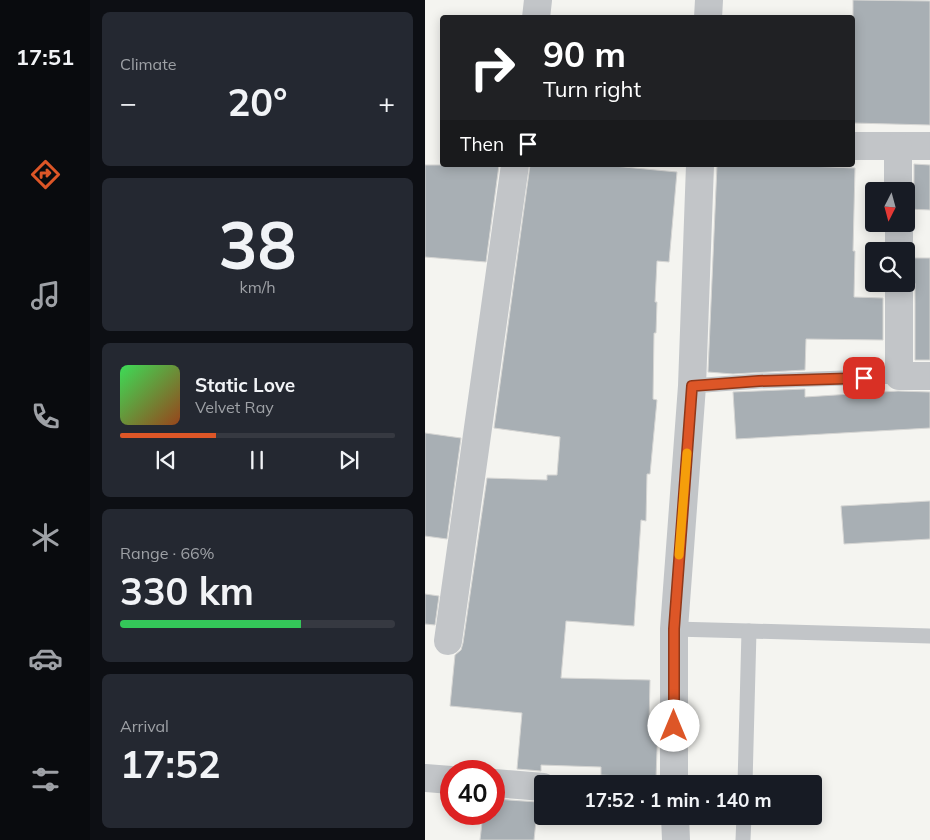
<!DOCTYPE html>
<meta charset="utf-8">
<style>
:root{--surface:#171b24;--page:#242831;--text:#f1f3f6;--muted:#9ea1a6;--line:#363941;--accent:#dd5627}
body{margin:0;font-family:Mulish,sans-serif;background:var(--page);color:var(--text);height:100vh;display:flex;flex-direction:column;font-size:19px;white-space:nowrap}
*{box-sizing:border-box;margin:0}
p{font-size:16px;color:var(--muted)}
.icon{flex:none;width:28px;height:28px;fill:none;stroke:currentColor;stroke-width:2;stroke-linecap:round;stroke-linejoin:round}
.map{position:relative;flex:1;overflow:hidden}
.sheet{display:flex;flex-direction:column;gap:12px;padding:12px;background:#0d0f14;width:335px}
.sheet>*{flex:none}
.hud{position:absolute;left:15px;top:15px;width:415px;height:152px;border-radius:5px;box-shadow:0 2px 12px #0003;background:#202124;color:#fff;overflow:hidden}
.needle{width:32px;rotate:186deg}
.tools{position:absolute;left:440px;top:182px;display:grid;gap:10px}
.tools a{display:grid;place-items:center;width:50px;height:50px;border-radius:5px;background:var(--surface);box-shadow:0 2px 12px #0003;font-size:25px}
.speed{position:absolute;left:15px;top:760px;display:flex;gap:10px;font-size:25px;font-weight:700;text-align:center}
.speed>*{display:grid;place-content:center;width:65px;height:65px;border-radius:50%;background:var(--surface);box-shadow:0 2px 12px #0003;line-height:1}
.speed .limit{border:8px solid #d22;background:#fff;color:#111}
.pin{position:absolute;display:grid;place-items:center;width:42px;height:42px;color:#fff;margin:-21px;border-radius:10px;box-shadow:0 2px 8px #0006}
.me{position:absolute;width:55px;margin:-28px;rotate:0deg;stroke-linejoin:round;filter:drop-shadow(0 0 4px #0008)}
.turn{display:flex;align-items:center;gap:18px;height:105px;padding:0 20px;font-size:22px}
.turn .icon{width:65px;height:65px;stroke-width:2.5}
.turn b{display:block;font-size:35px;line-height:42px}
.then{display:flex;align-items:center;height:48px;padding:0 20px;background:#0003;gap:10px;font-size:19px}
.big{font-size:38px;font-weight:700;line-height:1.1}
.sheet .tile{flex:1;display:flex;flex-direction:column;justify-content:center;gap:8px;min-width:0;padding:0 18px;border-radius:8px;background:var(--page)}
.sheet .dial{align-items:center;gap:0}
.dial b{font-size:65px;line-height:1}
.song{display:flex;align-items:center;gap:15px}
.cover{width:60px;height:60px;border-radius:8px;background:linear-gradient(135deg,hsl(130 70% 55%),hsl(20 70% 35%))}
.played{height:5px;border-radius:2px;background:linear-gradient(90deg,var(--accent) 35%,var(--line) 35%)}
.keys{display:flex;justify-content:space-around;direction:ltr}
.heat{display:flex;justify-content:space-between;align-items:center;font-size:28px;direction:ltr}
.charge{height:8px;border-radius:4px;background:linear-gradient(90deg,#34c759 66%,var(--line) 0)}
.trip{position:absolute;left:109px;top:775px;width:288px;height:50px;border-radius:5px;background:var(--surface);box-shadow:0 2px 12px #0003;font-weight:700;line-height:50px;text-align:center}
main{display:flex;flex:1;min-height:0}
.menu{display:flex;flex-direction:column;width:90px;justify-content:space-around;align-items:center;background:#090b0e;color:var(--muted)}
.menu .icon{width:35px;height:35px}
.menu .active{color:var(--accent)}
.menu b{font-size:22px;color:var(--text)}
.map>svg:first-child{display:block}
.building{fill:#a8afb4;stroke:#d5d5d3}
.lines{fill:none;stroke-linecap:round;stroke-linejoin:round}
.service{stroke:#c2c5c8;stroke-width:15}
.minor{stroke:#c2c5c8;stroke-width:28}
.tertiary{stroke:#c2c5c8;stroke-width:28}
.route-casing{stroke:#903819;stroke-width:12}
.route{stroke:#dd5627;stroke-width:9}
.slow{stroke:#f59e0b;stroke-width:9}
</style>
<main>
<nav class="menu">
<b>17:51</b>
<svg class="icon active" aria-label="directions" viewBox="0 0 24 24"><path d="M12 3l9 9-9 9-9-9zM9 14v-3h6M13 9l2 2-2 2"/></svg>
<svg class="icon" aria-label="music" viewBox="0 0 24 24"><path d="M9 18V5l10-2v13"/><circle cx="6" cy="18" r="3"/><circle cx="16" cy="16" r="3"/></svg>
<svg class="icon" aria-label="phone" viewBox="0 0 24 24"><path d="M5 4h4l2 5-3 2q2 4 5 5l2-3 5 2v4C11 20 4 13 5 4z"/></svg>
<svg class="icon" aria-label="climate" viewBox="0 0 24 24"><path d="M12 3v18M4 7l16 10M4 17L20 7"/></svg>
<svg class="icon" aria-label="car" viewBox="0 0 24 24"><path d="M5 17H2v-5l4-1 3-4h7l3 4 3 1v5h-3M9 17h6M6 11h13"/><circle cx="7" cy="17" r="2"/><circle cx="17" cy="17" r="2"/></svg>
<svg class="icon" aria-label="filters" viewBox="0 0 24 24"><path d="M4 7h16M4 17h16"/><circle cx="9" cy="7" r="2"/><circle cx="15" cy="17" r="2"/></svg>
</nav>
<section class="sheet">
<div class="tile"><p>Climate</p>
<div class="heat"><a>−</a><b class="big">20°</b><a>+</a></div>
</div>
<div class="tile dial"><b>38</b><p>km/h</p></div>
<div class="tile">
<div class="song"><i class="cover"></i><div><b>Static Love</b><p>Velvet Ray</p></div></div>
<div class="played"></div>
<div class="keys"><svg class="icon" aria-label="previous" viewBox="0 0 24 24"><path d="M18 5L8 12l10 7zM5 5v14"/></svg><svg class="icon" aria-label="pause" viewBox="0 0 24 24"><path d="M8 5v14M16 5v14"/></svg><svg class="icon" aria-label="next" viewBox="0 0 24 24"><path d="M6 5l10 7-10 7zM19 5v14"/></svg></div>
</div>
<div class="tile"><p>Range · 66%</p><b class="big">330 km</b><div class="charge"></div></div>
<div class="tile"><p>Arrival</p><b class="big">17:52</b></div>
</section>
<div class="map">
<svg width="505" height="840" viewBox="0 0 505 840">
<rect width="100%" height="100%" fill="#f4f4f0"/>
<g class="building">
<path d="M428 0 505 1V125L428 123Z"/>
<path d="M489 164 505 165V210L482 209V204L487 198 489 191Z"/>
<path d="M0 165H74L61 262 0 257Z"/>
<path d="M105 165H178L252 172 244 262 232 261 230 302H232L231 333H229L228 399 232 400 225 474H222L221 521 216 520 209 626 141 621 136 678 225 680 224 724H233L231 778 176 775V767L116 765V771L92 769 97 713 25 706 30 655 36 650 38 643 62 478 122 480V475H132L135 437 69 428Z"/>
<path d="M292 165H357L430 168 428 251H430L429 297 458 298V340L381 339 380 370 308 374 283 372Z"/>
<path d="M488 258H505V360H490V284L487 276 481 270V265Z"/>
<path d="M380 389V397L473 391 505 392V428L311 439 308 392Z"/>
<path d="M0 433 36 438 22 539 0 536Z"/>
<path d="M505 501V539L419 544 416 506Z"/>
<path d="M0 594 14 596 10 625 0 624Z"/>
<path d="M69 799 113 802 109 840H55L58 814H69Z"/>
</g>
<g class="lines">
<g class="service">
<path d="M267 386 334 381 474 376"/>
<path d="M249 629 324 631"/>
<path d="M320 784 324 631 505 636"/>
<path d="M318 840 319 816"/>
</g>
<g class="minor">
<path d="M111 18 113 0"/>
<path d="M428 146H505"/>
<path d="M473 147V191"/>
<path d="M474 224V251"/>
<path d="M474 284V376H505"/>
<path d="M23 641 90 165"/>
<path d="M0 778 26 780"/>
<path d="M69 783 118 787"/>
</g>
<g class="tertiary">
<path d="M283 18 284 0"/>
<path d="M249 784V629L267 386 275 165"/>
<path d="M250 816 251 840"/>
</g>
</g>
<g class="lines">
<g class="route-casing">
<path id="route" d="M249 726V629L267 386 334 381 439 378"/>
</g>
<use href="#route" class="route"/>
<path class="slow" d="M254 555 262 453"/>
</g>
</svg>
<div class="tools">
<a><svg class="needle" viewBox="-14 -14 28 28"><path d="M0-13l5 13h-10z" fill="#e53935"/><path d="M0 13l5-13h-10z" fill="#9ea1a6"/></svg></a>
<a><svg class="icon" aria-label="search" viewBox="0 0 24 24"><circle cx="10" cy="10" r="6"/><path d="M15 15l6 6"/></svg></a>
</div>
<div class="speed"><div class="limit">40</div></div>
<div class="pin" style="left:439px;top:378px;background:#d93025"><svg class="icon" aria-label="arrive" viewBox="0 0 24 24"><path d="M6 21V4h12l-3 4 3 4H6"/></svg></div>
<svg class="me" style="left:249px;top:726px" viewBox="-20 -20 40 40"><circle r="19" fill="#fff"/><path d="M0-13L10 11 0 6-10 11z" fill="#dd5627"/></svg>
<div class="trip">17:52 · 1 min · 140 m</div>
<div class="hud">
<div class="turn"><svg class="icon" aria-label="right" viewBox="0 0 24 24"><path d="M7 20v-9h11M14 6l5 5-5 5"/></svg><div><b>90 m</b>Turn right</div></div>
<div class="then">Then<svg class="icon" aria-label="arrive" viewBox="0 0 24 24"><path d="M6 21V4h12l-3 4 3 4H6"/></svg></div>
</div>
</div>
</main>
